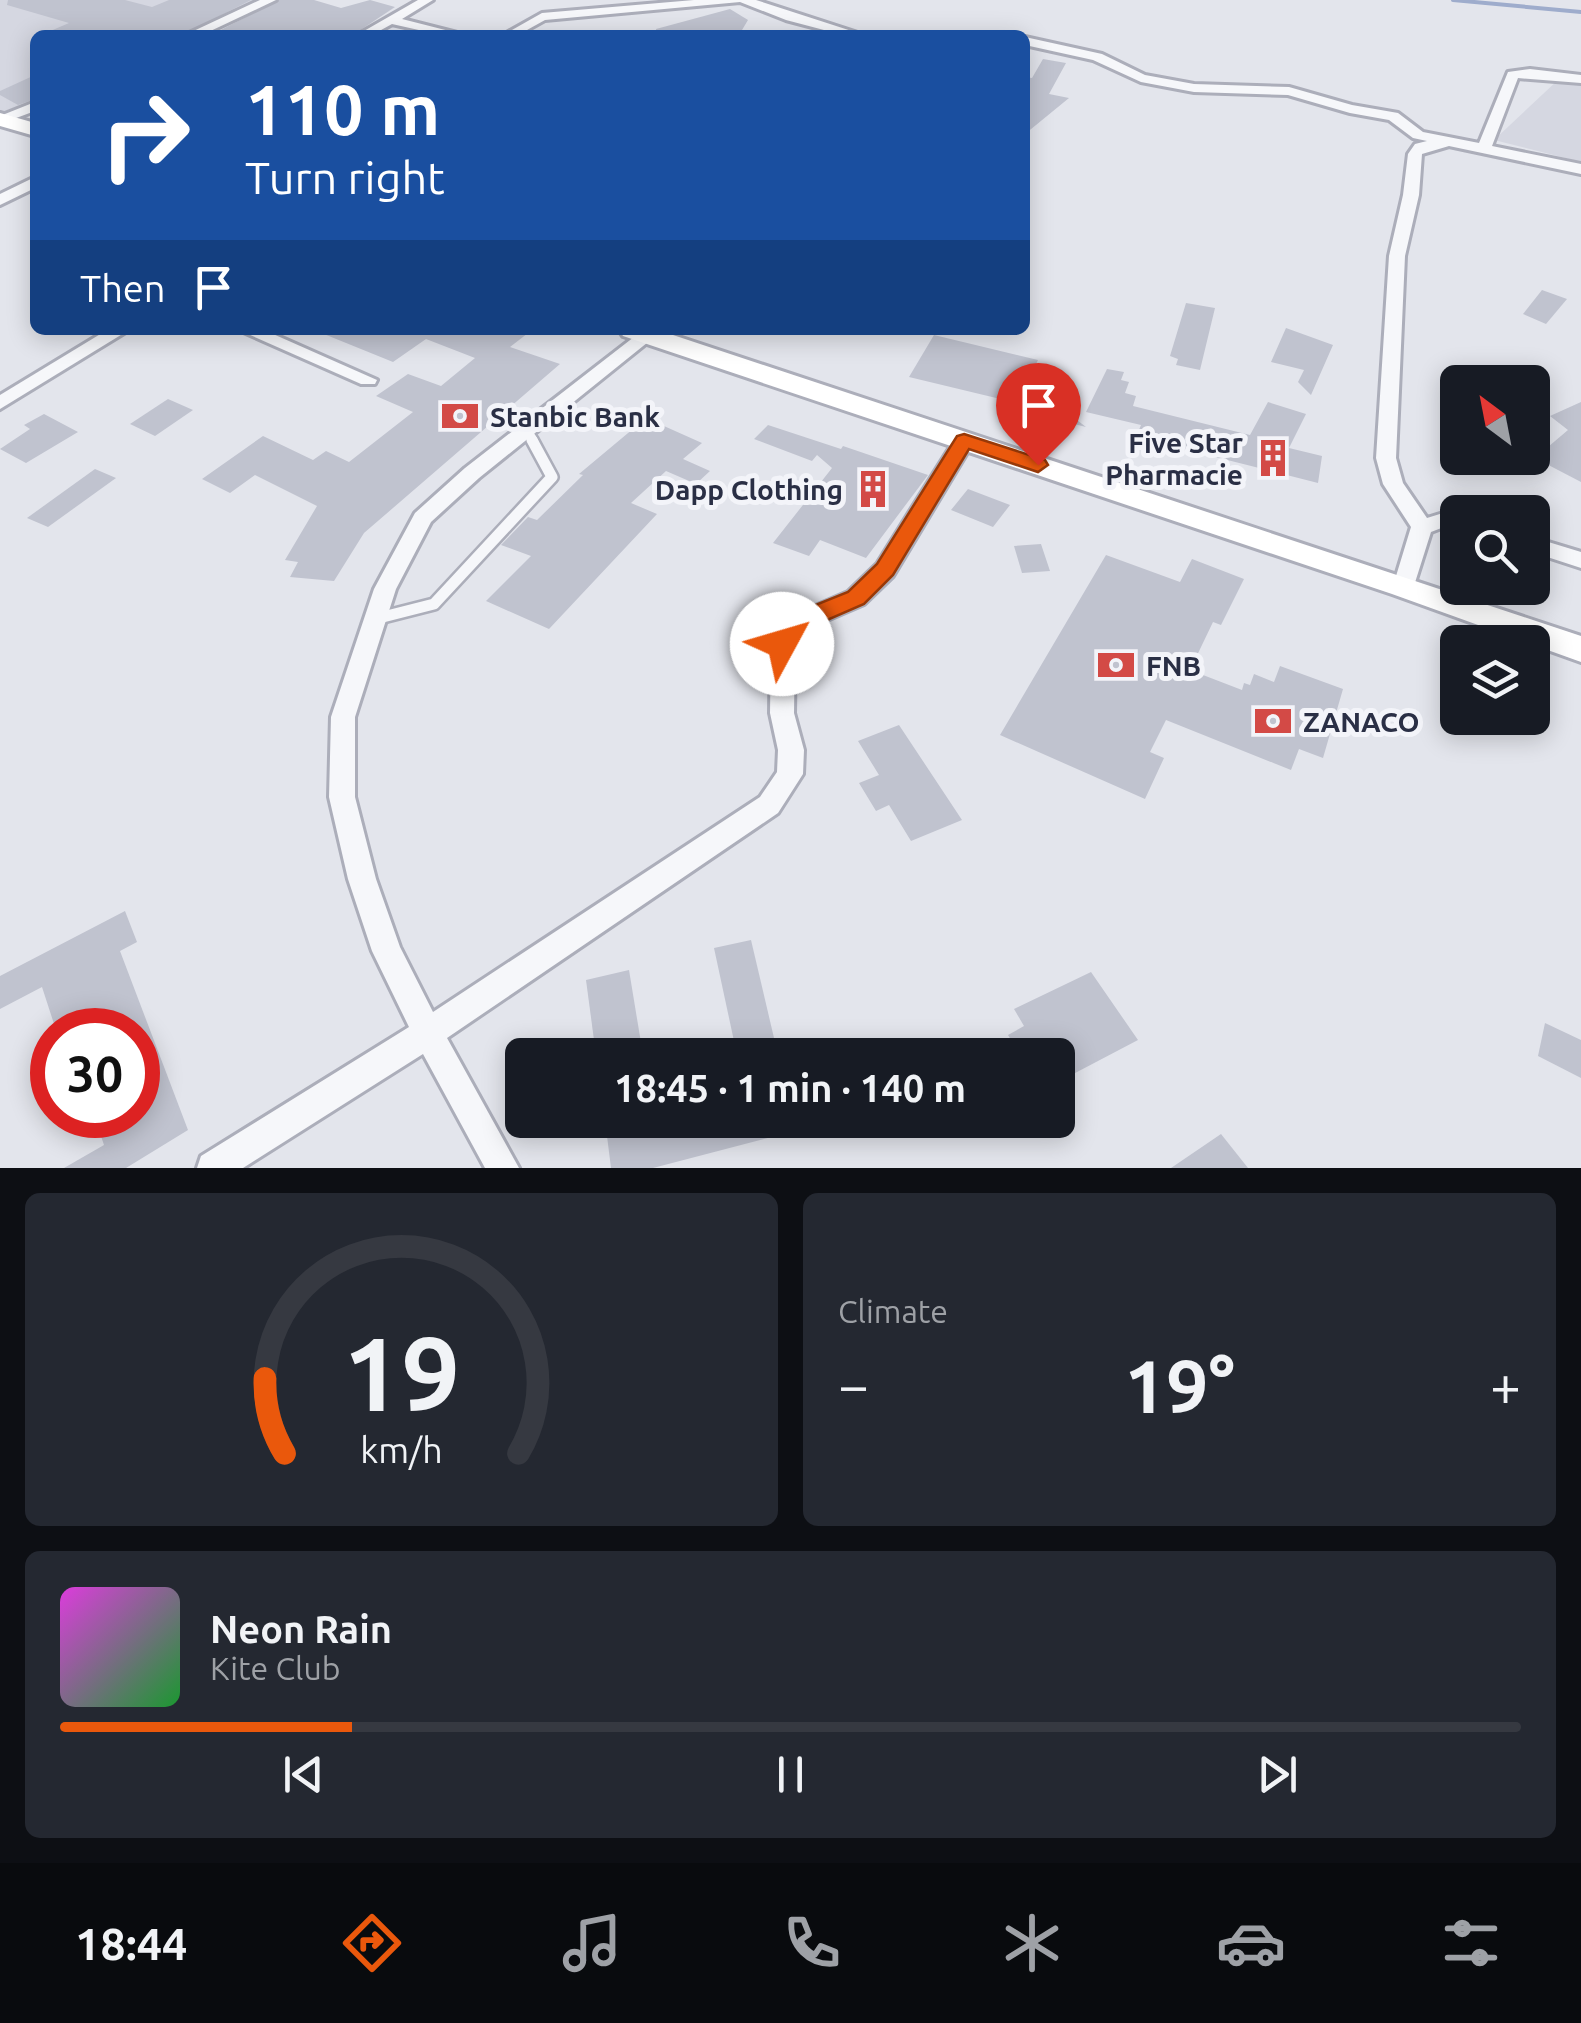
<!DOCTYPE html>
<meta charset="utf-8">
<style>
:root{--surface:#171b24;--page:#242831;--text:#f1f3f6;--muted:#9ea1a6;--line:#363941;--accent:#ea580c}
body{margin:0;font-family:Ubuntu,sans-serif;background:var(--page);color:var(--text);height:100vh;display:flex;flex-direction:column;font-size:38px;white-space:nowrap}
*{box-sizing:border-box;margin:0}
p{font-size:32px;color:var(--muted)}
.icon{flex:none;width:55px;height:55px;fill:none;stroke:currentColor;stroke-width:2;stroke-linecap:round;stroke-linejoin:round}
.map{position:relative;height:1168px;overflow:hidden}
.side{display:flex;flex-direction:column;gap:25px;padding:25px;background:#0d0f14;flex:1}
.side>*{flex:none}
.guide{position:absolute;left:30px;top:30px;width:1000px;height:305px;border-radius:15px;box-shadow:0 5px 25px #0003;background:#1a4fa0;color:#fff;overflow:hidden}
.needle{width:65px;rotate:328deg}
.fabs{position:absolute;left:1440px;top:365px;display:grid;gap:20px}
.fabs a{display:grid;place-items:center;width:110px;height:110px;border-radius:15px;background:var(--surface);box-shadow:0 5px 25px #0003;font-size:50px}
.speed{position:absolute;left:30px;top:1008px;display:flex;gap:20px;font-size:50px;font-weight:700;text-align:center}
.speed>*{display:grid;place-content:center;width:130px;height:130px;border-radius:50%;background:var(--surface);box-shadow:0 5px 25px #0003;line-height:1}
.speed .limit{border:15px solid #d22;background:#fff;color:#111}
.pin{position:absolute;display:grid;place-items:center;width:85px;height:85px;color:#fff;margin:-102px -42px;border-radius:50% 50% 50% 0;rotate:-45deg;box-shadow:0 0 10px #0007}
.pin .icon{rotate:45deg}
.me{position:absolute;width:110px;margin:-55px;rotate:51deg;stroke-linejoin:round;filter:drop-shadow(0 0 8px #0008)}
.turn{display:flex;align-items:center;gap:35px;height:210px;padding:0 50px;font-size:45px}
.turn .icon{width:130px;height:130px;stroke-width:2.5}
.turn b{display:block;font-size:70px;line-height:85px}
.then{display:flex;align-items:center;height:95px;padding:0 50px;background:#0003;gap:20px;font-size:38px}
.big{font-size:75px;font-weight:700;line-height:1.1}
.side .tile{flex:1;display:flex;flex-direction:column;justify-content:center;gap:15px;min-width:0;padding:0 35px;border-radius:15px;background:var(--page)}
.side .dial{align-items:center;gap:0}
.dial svg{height:260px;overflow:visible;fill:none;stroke:var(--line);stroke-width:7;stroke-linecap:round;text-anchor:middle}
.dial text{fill:var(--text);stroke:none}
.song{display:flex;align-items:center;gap:30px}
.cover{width:120px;height:120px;border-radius:15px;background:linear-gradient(135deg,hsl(300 70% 55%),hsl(130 70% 35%))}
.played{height:10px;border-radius:5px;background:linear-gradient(90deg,var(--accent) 20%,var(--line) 20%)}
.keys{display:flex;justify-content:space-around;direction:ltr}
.heat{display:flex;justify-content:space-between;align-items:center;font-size:55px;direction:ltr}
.side .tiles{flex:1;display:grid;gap:25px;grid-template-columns:1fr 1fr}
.tile:last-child{grid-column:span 2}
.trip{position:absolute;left:505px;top:1038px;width:570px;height:100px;border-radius:15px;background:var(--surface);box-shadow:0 5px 25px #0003;font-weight:700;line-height:100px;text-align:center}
.tabs{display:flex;height:160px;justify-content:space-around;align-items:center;background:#090b0e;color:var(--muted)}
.tabs .icon{width:70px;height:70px}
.tabs .selected{color:var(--accent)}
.tabs b{font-size:45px;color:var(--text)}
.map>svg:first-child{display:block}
.built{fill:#d5d7e1}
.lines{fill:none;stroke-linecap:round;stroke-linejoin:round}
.stream{stroke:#9eaccc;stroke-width:4}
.building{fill:#c0c3cf}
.lane-far1-casing{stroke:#acaeba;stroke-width:12}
.lane-casing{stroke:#acaeba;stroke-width:16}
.street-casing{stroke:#acaeba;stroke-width:6}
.secondary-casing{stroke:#acaeba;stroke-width:6}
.lane-far1{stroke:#f6f7fa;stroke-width:9}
.lane{stroke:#f6f7fa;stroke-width:11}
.street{fill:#f6f7fa;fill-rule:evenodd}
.secondary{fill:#fff;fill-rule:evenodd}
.route{fill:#ea580c;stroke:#983908;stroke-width:2.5}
.labels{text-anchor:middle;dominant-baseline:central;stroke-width:10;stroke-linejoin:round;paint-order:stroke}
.poi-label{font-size:28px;font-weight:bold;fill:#2a2f45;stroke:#f3f4f9;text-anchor:start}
</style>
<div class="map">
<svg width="1581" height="1168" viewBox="0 0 1581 1168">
<rect width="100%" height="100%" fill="#e3e5ec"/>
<g class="built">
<path d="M0 0H265L199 35H35V100L0 113Z"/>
<path d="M1559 79 1581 82V162L1494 140Z"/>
</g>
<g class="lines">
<path class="stream" d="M1453 0 1581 12"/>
</g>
<g class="building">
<path d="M8 0H125L152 7 169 0H251L182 35H41L69 23 7 5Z"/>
<path d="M279 0H314L341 8 370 0 395 7 353 35H211Z"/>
<path d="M730 9 748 20 739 35H657L656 29Z"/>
<path d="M1043 59 1066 63 1049 94 1069 98 1025 134V77L1032 78Z"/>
<path d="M35 75V99L18 105 0 95V91Z"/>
<path d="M1542 290 1567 299 1546 324 1523 314Z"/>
<path d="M1186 303 1215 308 1200 370 1176 365 1178 359 1170 356Z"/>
<path d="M1286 328 1333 345 1311 395 1298 382 1304 370 1271 362Z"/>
<path d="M314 330H532L510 347 560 364 364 533 334 581 290 577 298 562 285 560 317 506 255 475 230 493 202 479 263 436 313 460 326 451 349 462 413 412 376 396 408 374 441 386 475 358 426 339 393 362Z"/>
<path d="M934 335 1038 360 1017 403 909 377Z"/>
<path d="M1107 369 1124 372 1121 380 1129 382 1125 393 1136 396 1133 406 1250 435 1268 402 1306 414 1289 448 1322 456 1318 483 1136 437 1141 425 1086 412Z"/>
<path d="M1025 394 1051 400 1086 427 1018 410Z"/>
<path d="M168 399 193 410 155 436 130 424Z"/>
<path d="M1581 402V482L1535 458 1568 430 1550 416Z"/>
<path d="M44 414 78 432 26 463 0 449 30 429 24 425Z"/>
<path d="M646 418 702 443 683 459 710 471 696 484 666 471 631 503 657 514 549 629 486 601 531 556 501 545 528 517 537 520 583 475 579 474Z"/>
<path d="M768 425 841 449 843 446 928 475 866 558 820 540 809 556 773 543 832 468 817 455 812 461 754 439Z"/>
<path d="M95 469 116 478 48 527 27 518Z"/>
<path d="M968 489 1010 505 993 527 951 510Z"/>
<path d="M1041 544 1050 571 1022 573 1014 546Z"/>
<path d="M1106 555 1180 582 1192 559 1244 579 1221 625 1213 622 1190 670 1242 690 1244 683 1250 685 1254 674 1274 682 1280 666 1343 689 1323 758 1299 749 1291 770 1166 720 1150 752 1164 758 1145 799 1000 735Z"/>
<path d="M899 725 962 820 911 841 889 805 876 811 859 783 879 775 858 741Z"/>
<path d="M125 911 137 942 120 951 188 1130 126 1168H64L104 1145 94 1115H138V1030H56L42 987 0 1009V976Z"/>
<path d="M751 940 778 1055H737L714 948Z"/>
<path d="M629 970 643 1055H596L586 980Z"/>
<path d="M1091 972 1138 1040 1058 1082V1055H1020L1008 1035 1024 1026 1014 1009Z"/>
<path d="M1545 1023 1581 1040V1078L1538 1056Z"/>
<path d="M605 1120H654L655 1127 684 1120H813L814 1126 653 1168H611Z"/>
<path d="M1221 1134 1248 1168H1171Z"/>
</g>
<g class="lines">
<g class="lane-far1-casing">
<path id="lane-far1" d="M527 430 534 442"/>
</g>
<g class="lane-casing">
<path id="lane" d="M375 619 434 604 552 477 532 440"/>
</g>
<g class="street-casing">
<g id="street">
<path d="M260 0H276L202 35H185Z"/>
<path d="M418 0H433L402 19 465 35H441L392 24 372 35H357Z"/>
<path d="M694 0H756L864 35H843L786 20 740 2 545 20 518 35H503L542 13Z"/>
<path d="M1025 37 1102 54 1145 75 1194 84 1289 87 1352 105 1398 113 1423 132 1479 143 1508 72 1530 69 1581 75V83L1518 78 1492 146 1581 164V174L1449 146 1422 154 1419 195 1405 256 1396 458 1403 483 1427 518 1443 513 1458 515V529L1444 527 1431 532 1412 592 1404 594 1393 586 1411 527 1383 484 1376 458 1389 256 1403 195 1408 154 1415 144 1427 141 1413 138 1389 120 1350 113 1288 95 1194 92 1141 82 1093 60 1025 45Z"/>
<path d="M35 102V111L0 124V116Z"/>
<path d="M35 177V188L0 205V194Z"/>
<path d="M107 330H129L0 409V395Z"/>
<path d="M239 330H264L377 380 375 384H361Z"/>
<path d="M643 330H663L479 478 431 522 396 589 355 717V797L376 879 400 947 433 1012 760 797 777 772 778 750 770 713 771 644 804 611 848 592 877 564 957 436H971L974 441 893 576 864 604 820 623 795 647 794 713 804 750 803 774 778 813 447 1038 519 1168H485L423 1054 243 1168H197L201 1156 409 1027 372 951 348 879 329 797 331 717 374 589 415 513 465 468Z"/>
<path d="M1532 537 1581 552V568L1532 552Z"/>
</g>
</g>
<g class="secondary-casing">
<g id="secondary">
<path d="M0 113 35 123V136L0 126Z"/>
<path d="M619 330H658L1581 636V662L1392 594 623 336Z"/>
</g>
</g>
<use href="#lane-far1" class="lane-far1"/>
<use href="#lane" class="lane"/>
<use href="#street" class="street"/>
<use href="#secondary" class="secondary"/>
</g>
<path class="route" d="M964 434 1045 460 1048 465 1038 472 969 449 893 575 864 604 820 623 791 650H774L771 644 803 610 848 592 877 564 957 436Z"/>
<defs>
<g id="bank-bare" transform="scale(3)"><path d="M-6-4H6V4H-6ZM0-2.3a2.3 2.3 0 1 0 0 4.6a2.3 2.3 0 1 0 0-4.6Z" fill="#d34a46" stroke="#f3f4f9" stroke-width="2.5" paint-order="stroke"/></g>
<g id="building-bare" transform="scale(3)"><path d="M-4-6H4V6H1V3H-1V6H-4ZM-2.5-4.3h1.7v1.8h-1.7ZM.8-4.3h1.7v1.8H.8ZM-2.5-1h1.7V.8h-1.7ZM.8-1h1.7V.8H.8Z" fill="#d34a46" stroke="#f3f4f9" stroke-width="2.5" paint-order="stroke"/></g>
</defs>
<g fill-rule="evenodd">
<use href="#bank-bare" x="460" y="416"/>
<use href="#building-bare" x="1273" y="458"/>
<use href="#building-bare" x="873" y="489"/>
<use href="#bank-bare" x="1116" y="665"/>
<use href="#bank-bare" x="1273" y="721"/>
</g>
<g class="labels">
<g class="poi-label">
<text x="490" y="416">Stanbic Bank</text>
<text x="1243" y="442" text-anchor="end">Five Star<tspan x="1243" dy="32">Pharmacie</tspan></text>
<text x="843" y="489" text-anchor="end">Dapp Clothing</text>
<text x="1146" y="665">FNB</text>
<text x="1303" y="721">ZANACO</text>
</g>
</g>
</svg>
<div class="fabs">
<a><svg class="needle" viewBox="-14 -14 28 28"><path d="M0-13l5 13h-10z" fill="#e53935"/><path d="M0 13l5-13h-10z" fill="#9ea1a6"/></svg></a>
<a><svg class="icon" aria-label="search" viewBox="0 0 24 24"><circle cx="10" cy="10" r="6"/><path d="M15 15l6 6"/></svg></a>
<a><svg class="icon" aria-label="layers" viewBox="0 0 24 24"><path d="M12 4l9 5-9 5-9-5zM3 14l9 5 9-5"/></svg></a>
</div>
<div class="speed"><div class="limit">30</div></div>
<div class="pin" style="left:1038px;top:465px;background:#d93025"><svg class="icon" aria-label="arrive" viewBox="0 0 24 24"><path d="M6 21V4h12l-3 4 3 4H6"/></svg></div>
<svg class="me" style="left:782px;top:644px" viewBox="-20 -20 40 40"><circle r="19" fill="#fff"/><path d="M0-13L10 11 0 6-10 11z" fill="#ea580c"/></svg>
<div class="trip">18:45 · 1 min · 140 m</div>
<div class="guide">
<div class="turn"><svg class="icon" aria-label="right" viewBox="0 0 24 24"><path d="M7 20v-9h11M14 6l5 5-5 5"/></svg><div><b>110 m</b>Turn right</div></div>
<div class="then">Then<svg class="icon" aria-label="arrive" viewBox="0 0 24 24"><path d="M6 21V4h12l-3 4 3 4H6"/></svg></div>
</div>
</div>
<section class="side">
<div class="tiles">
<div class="tile dial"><svg viewBox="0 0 100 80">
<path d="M14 69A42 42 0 1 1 86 69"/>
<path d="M14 69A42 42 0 0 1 8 46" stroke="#ea580c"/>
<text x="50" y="56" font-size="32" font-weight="700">19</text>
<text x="50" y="72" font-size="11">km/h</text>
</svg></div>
<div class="tile"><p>Climate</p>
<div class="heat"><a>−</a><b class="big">19°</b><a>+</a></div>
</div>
<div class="tile">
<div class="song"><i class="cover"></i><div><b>Neon Rain</b><p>Kite Club</p></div></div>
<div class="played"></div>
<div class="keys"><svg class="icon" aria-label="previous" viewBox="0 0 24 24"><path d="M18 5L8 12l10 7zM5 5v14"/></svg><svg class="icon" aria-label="pause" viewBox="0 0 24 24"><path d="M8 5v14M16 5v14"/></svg><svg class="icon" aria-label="next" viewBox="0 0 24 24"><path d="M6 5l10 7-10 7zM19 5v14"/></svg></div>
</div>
</div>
</section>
<nav class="tabs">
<b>18:44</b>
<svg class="icon selected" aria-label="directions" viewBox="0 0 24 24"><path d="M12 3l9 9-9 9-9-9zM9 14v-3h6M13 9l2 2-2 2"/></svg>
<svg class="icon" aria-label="music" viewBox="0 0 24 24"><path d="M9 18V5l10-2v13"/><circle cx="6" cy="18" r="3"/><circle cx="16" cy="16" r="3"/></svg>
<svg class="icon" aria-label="phone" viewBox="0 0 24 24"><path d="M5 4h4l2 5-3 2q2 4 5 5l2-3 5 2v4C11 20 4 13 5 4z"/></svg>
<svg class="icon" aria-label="climate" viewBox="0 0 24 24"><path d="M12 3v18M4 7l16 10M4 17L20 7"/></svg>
<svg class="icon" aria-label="car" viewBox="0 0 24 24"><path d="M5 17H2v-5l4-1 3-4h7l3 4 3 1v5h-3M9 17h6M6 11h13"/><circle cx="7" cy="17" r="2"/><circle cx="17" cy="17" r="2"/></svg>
<svg class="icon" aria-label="filters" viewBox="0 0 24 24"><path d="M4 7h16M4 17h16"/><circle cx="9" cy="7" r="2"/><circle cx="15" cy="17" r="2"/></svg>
</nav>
